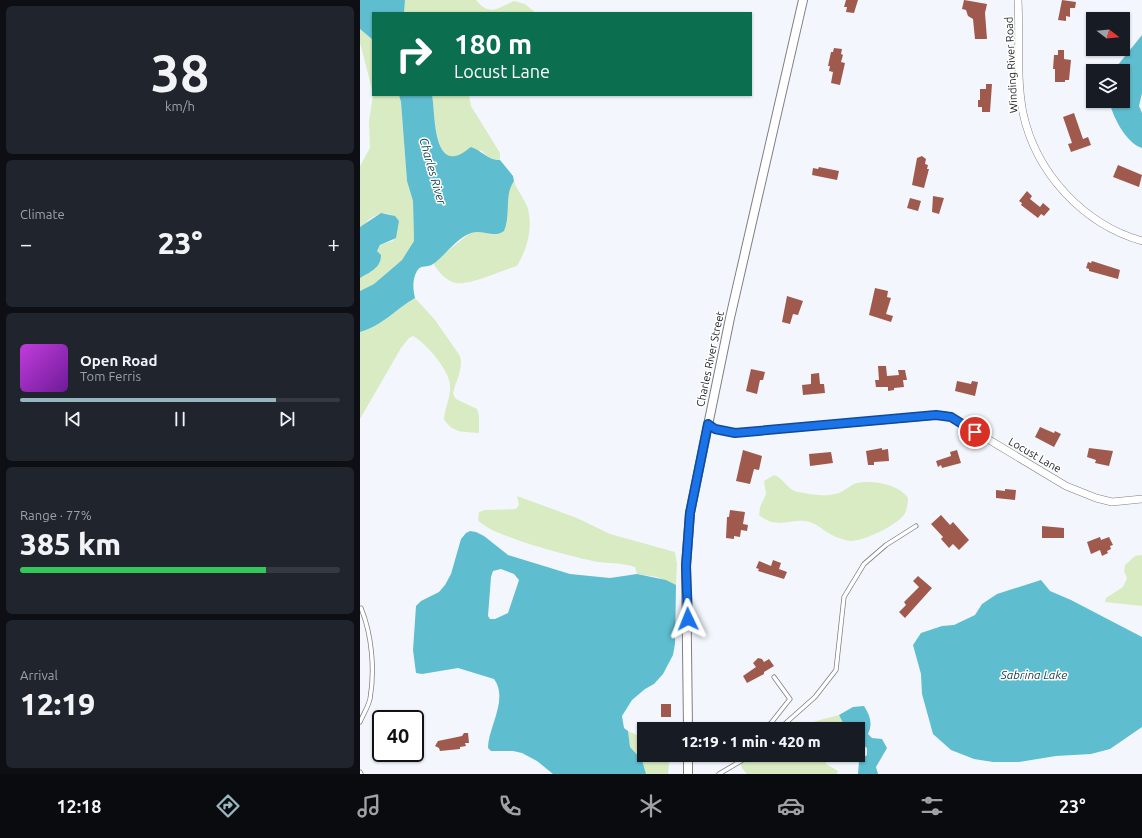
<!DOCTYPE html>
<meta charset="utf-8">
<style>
:root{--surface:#171b24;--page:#20242c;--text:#f1f3f6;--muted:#9ea1a6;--line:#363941;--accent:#97b6c0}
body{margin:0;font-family:Ubuntu,sans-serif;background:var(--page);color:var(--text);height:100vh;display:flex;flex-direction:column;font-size:15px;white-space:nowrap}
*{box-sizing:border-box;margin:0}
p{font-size:13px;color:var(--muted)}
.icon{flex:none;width:22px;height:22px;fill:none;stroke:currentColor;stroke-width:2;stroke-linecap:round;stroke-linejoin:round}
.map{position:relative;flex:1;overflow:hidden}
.side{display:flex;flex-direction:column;gap:6px;padding:6px;background:#0d0f14;width:360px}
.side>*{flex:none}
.top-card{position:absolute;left:12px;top:12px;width:380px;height:84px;border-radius:0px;box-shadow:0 1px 3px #0004;background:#0b6e4f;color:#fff;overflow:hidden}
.needle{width:26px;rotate:106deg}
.controls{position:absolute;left:726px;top:12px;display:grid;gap:8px}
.controls a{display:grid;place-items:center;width:44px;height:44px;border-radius:0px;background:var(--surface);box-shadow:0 1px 3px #0004;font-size:20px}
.speed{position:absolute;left:12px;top:710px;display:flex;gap:8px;font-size:20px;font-weight:700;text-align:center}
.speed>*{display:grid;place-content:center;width:52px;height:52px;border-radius:50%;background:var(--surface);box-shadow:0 1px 3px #0004;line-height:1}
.speed .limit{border:2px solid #111;border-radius:6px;background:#fff;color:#111}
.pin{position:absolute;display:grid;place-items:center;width:34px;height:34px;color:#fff;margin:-17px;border:2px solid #fff;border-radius:50%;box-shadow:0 1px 4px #0007}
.me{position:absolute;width:44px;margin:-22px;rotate:358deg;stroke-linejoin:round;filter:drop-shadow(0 0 3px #0008)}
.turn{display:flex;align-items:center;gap:14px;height:84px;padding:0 16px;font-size:18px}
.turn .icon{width:52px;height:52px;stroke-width:2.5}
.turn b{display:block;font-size:28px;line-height:34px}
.big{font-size:30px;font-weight:800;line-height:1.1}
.side .card{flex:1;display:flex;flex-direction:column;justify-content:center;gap:6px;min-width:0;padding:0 14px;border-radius:6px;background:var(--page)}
.side .dial{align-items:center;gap:0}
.dial b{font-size:52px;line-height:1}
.song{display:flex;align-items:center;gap:12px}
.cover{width:48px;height:48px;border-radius:6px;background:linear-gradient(135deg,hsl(290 70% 55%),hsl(280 70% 35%))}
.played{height:4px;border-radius:2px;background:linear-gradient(90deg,var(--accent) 80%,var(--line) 80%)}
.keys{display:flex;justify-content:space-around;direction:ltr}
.heat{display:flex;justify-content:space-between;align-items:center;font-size:22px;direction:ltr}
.charge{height:6px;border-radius:3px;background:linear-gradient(90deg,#34c759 77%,var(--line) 0)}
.trip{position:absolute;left:277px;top:722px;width:228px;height:40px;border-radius:0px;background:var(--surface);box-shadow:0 1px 3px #0004;font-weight:800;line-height:40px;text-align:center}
.dock{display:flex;height:64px;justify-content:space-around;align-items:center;background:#090b0e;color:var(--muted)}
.dock .icon{width:28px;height:28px}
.dock .selected{color:var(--accent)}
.dock b{font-size:18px;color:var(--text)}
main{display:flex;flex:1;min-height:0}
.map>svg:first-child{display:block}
.green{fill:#d9ebc2}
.water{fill:#5ebdcf;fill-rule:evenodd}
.building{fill:#9f5a4d}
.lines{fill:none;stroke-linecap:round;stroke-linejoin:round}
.service-casing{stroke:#7c7f84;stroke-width:5}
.minor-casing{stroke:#7c7f84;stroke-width:8}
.tertiary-casing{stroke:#7c7f84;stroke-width:10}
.service{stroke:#fff;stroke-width:3.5}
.minor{stroke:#fff;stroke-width:7}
.tertiary{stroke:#fff;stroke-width:8}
.route-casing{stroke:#114b97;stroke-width:10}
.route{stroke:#1a73e8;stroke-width:7}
.labels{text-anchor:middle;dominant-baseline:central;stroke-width:3;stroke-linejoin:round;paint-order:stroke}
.street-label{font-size:11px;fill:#1d1e20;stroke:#fff}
.water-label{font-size:12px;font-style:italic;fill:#1a454d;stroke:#fff}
</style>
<main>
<section class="side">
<div class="card dial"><b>38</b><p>km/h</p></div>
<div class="card"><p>Climate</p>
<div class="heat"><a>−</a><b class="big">23°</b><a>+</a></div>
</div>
<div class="card">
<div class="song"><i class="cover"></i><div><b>Open Road</b><p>Tom Ferris</p></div></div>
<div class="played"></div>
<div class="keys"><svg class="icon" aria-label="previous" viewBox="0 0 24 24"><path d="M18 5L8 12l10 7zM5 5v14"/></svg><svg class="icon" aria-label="pause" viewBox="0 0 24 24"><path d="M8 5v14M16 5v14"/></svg><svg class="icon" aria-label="next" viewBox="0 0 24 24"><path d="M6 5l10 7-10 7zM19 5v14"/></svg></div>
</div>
<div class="card"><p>Range · 77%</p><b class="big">385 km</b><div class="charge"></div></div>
<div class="card"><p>Arrival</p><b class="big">12:19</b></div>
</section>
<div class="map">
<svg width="782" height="774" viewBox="0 0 782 774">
<rect width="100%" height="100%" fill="#f3f7fd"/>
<g class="green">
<path d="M45 0H116C130 17 138 8 154 1L165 4 176 13H44Z"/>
<path d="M0 29 13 40V93L0 43Z"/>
<path d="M13 95H39L41 102 47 181 53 201 54 241 42 260 14 284 0 291V278L16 268C17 251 14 245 33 241L39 221C33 213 22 211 13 217 8 219 5 225 0 227V166L10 148 9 121Z"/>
<path d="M72 95H109L111 106 140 153V160L129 158 122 151 108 149C74 181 75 112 72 95Z"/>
<path d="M154 181C157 191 165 199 168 209 173 229 167 249 157 266 143 270 109 286 96 283 86 281 80 273 74 265V262L110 233 118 231 135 235 148 201 150 186Z"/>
<path d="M55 298 75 320 100 356C104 369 95 382 93 394L96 399 117 409 119 416V433C104 432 92 433 84 419 85 408 91 396 90 385 89 370 66 343 53 336L49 338 41 348 0 419V332C22 326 36 309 55 298Z"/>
<path d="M414 475C424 478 427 490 438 492 449 494 465 497 475 494 482 493 488 487 494 484 509 479 539 484 548 498 548 503 547 509 545 513 540 524 504 541 491 541 488 541 483 539 479 538 468 535 461 526 450 522 433 517 418 531 399 515L400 507 406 494 404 481Z"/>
<path d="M157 496 217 518 250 534 315 552 317 564 316 585 297 577 277 574 275 567C261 562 247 564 233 561 212 557 128 535 118 520L119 512 125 510 156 509 159 505Z"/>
<path d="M782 555V606L745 602 746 598 763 587 767 578 764 571 765 565 775 556Z"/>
<path d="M479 715 486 729H444L456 721Z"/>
<path d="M268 731 284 738V755H310L308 774H286L282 760 270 747Z"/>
<path d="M377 755H469L465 760 466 764 478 771 477 774H387L382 768Z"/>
</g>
<g class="water">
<path d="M0 0H45L44 13H13V40L0 29Z"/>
<path d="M782 35V93L779 106 782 113V148C766 143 753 117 749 101H763V71H755L757 66Z"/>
<path d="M39 95H72C75 109 73 160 95 156 102 155 106 150 111 147 121 150 129 161 140 160L153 176 154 181C144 195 151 215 144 231 133 239 123 229 111 233 96 238 85 256 73 264 68 268 61 264 57 271 52 280 53 289 55 298 36 309 22 326 0 332V291L14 284 42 260 54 241 53 201 47 181 41 102Z"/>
<path d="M21 213 35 216 39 221 36 238 20 245 17 251 21 255C21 268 10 272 0 278V227Z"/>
<path d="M110 531 116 532 124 536 148 555 210 574 250 578 277 574 306 580 316 585 315 644 313 655 303 674 294 684 285 689 272 700 262 716 264 728 268 731 270 747 282 760 286 774H193L177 761 162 753 153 751H131L128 748C128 727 149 699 134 679L98 668 62 674 56 673 53 650 56 606 61 601 79 592 85 585 91 574 101 539 106 533ZM141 569 154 574 159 580 148 613 135 619H130L128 616 131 577 133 571Z"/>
<path d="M681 580 690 591 711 600 782 637V727L750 749 731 754 696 756 659 762H633L614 759 591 750 573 734 562 694 561 674 553 645 561 633 582 626 594 625 615 615 622 604 637 594Z"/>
<path d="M504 706C510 715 513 724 508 734L512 738 522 739 527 748 516 767 518 774H498L499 761 507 755V748L498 741V729H486L479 715 493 707Z"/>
</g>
<g class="building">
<path d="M486 0H498L494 13 486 12 487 7H484Z"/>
<path d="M604 0 627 4 625 13 627 39H615L613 19 608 16 606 10 602 9Z"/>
<path d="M702 0 716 2 715 8H710V17L706 16V21L698 20Z"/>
<path d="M474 48 482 49 481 54 483 55 481 62 485 63 480 85 471 83 473 72 469 71 470 66H468L471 52H473Z"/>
<path d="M698 50H704V59L711 60 709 80H705V82H695V69H693L694 55H698Z"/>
<path d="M626 84H632L630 112H622V107H618V100H620V89H626Z"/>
<path d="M714 113 723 139 728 137 731 145 711 152 708 144 712 143 703 117Z"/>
<path d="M562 156 566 159 565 164 568 165 567 169H569L564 188 552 185 557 158Z"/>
<path d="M758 165 782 175 779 187 753 177Z"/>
<path d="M459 167 479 171 477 180 452 175 453 168 458 169Z"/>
<path d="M667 191 672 196 670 199 680 207 683 203 690 209 684 216 681 214 678 218 661 205 662 203 659 201Z"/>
<path d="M573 196 584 198 579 214 572 212Z"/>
<path d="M550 198 561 201 558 211 547 208Z"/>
<path d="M732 261 760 270 758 279 729 271V269L726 268 728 262 731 263Z"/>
<path d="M515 288 528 291 527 297 531 298 526 314 533 316 531 322 509 315Z"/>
<path d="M427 296 443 301 438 315 433 314 430 324 422 322Z"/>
<path d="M518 366H526L527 376 539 375 538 370H545L547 380H543L544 387 534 388V390L528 391V387H516L515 380H519Z"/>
<path d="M391 369 405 372 403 380H400L397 394 386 391Z"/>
<path d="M459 373 460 384H464L465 393 443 395 442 385 451 384V374Z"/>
<path d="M597 381 611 384 612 381 618 382 615 396 595 391Z"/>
<path d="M680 427 694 433 695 431 701 434 694 447 675 437Z"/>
<path d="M522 448V450L528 449 529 461 514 462V465H508L506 451Z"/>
<path d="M729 448 753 451 749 466 735 463 736 460 727 457Z"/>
<path d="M383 450 402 456 399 470 394 469 390 484 376 481Z"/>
<path d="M597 450 601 463 582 468 581 465 578 467 576 461 591 456 590 452Z"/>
<path d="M471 452 473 463 450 466 449 454Z"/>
<path d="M645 489 656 490 655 500 636 498V490L645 491Z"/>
<path d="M370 510 385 512 383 524 388 525 387 531 381 530 380 537 374 536V539L366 538 367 517H369Z"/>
<path d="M581 515 590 525 593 522 609 540 599 550 593 544 589 548 581 539 583 537 571 524Z"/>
<path d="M682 526 704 528V538H682Z"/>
<path d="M740 537 741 540 749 537 753 545 750 546 751 549 747 551 748 553 742 556 740 550 731 554 727 542Z"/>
<path d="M413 560 421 563 419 569 427 572 424 579 398 571 399 569 396 568 399 561 411 566Z"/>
<path d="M558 576 572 588 545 618 539 612 546 605 544 602 559 587 553 581Z"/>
<path d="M398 658 402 659 404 662 409 659 414 666 404 672V674L387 683 383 676 396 667 393 663Z"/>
<rect x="301" y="704" width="10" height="13"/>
<path d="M104 733H108L109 743H105L106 746 100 747V749L80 751 79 748 75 746 78 741 102 736Z"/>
</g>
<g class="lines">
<g class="service-casing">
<g id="service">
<path d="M0 722C3 715 8 707 10 699 15 670 12 635 1 608"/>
<path d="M404 729 411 723 430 699 414 677"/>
<path d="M419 729 455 697 476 670 484 597 504 564 526 545 556 526"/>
<path d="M0 772 1 774"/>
<path d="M359 774 391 755"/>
</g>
</g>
<g class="minor-casing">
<g id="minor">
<path d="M658 0C660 35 656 79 663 113 676 173 723 224 782 241"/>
<path d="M348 424 355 429 375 433 584 415 591 417 706 486 736 498 752 502 782 499"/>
</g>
</g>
<g class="tertiary-casing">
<g id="tertiary">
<path d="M328 729 326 566 330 513 370 318 443 0"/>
<path d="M328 774V755"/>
</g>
</g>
<use href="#service" class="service"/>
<use href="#minor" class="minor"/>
<use href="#tertiary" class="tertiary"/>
</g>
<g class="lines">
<g class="route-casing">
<path id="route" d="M328 619 326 566 330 513 348 424 355 429 375 433 576 415 591 417 615 432"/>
</g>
<use href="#route" class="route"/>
</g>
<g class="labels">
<g class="street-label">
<text transform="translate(651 65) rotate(-93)">Winding River Road</text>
<text transform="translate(350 359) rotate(-78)">Charles River Street</text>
<text transform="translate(675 455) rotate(30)">Locust Lane</text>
</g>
<g class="water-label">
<text transform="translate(73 171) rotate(74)">Charles River</text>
<text x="674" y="674">Sabrina Lake</text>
</g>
</g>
</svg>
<div class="controls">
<a><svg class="needle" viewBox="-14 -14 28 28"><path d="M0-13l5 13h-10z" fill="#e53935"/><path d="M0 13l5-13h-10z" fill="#9ea1a6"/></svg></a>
<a><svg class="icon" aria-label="layers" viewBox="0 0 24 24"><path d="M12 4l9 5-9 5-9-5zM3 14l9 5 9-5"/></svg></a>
</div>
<div class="speed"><div class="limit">40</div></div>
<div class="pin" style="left:615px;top:432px;background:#d93025"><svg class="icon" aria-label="arrive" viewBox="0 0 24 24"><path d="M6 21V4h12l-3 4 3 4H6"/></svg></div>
<svg class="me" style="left:328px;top:619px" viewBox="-20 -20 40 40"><path d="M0-17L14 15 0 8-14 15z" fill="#1a73e8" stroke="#fff" stroke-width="4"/></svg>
<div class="trip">12:19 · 1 min · 420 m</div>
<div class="top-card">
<div class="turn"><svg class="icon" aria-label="right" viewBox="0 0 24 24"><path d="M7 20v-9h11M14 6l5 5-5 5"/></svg><div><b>180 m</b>Locust Lane</div></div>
</div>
</div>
</main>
<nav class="dock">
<b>12:18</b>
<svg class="icon selected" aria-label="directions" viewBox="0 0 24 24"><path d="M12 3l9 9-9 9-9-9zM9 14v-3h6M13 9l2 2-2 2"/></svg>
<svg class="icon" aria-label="music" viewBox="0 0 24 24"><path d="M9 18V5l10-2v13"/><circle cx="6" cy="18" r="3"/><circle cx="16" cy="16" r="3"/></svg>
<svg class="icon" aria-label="phone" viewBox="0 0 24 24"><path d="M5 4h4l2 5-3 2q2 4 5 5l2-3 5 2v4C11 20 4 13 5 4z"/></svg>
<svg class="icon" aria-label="climate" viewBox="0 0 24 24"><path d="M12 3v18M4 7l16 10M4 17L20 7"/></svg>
<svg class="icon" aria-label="car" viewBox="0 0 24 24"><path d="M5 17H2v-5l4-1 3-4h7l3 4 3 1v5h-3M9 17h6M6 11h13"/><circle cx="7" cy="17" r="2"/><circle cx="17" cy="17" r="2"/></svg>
<svg class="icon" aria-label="filters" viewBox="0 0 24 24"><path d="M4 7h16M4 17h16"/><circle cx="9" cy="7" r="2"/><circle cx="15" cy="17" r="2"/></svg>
<b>23°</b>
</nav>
